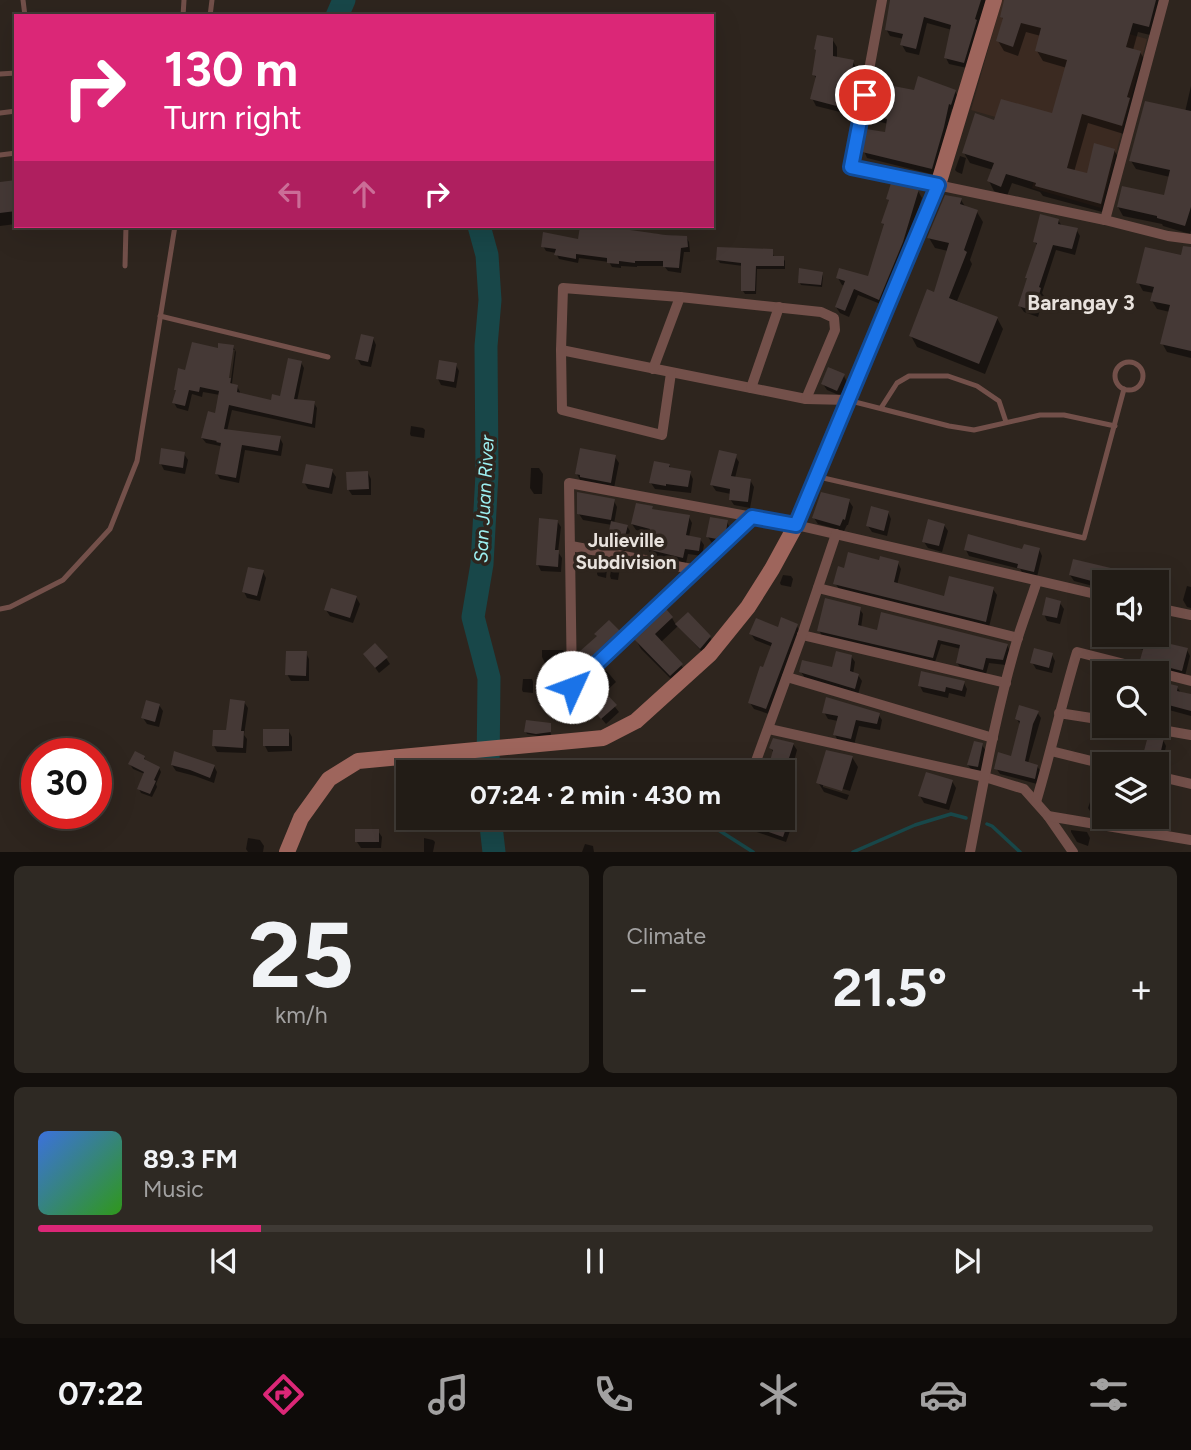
<!DOCTYPE html>
<meta charset="utf-8">
<style>
:root{--surface:#221c16;--page:#2e2923;--text:#f1f3f6;--muted:#a2a1a1;--line:#3f3a35;--accent:#db2777}
body{margin:0;font-family:Figtree,sans-serif;background:var(--page);color:var(--text);height:100vh;display:flex;flex-direction:column;font-size:26px;white-space:nowrap}
*{box-sizing:border-box;margin:0}
p{font-size:23px;color:var(--muted)}
.icon{flex:none;width:38px;height:38px;fill:none;stroke:currentColor;stroke-width:2;stroke-linecap:round;stroke-linejoin:round}
.map{position:relative;height:852px;overflow:hidden}
.panel{display:flex;flex-direction:column;gap:14px;padding:14px;background:#130f0c;flex:1}
.panel>*{flex:none}
.top-card{position:absolute;left:14px;top:14px;width:700px;height:214px;border-radius:0px;box-shadow:0 7px 28px #0002,0 0 0 2px var(--line);background:#db2777;color:#fff;overflow:hidden}
.controls{position:absolute;left:1092px;top:570px;display:grid;gap:14px}
.controls a{display:grid;place-items:center;width:77px;height:77px;border-radius:0px;background:var(--surface);box-shadow:0 7px 28px #0002,0 0 0 2px var(--line);font-size:35px}
.speed{position:absolute;left:21px;top:738px;display:flex;gap:14px;font-size:35px;font-weight:700;text-align:center}
.speed>*{display:grid;place-content:center;width:91px;height:91px;border-radius:50%;background:var(--surface);box-shadow:0 7px 28px #0002,0 0 0 2px var(--line);line-height:1}
.speed .limit{border:10px solid #d22;background:#fff;color:#111}
.pin{position:absolute;display:grid;place-items:center;width:60px;height:60px;color:#fff;margin:-30px;border:4px solid #fff;border-radius:50%;box-shadow:0 2px 7px #0007}
.me{position:absolute;width:77px;margin:-38px;rotate:47deg;stroke-linejoin:round;filter:drop-shadow(0 0 5px #0008)}
.turn{display:flex;align-items:center;gap:24px;height:147px;padding:0 35px;font-size:32px}
.turn .icon{width:91px;height:91px;stroke-width:2.5}
.turn b{display:block;font-size:49px;line-height:60px}
.lanes{display:flex;align-items:center;height:66px;padding:0 35px;background:#0003;justify-content:center;gap:35px;direction:ltr}
.lanes .off{opacity:.35}
.big{font-size:52px;font-weight:700;line-height:1.1}
.panel .card{flex:1;display:flex;flex-direction:column;justify-content:center;gap:10px;min-width:0;padding:0 24px;border-radius:10px;background:var(--page)}
.panel .dial{align-items:center;gap:0}
.dial b{font-size:91px;line-height:1}
.song{display:flex;align-items:center;gap:21px}
.cover{width:84px;height:84px;border-radius:10px;background:linear-gradient(135deg,hsl(220 70% 55%),hsl(110 70% 35%))}
.played{height:7px;border-radius:4px;background:linear-gradient(90deg,var(--accent) 20%,var(--line) 20%)}
.keys{display:flex;justify-content:space-around;direction:ltr}
.heat{display:flex;justify-content:space-between;align-items:center;font-size:38px;direction:ltr}
.panel .tiles{flex:1;display:grid;gap:14px;grid-template-columns:1fr 1fr}
.card:last-child{grid-column:span 2}
.trip{position:absolute;left:396px;top:760px;width:399px;height:70px;border-radius:0px;background:var(--surface);box-shadow:0 7px 28px #0002,0 0 0 2px var(--line);font-weight:700;line-height:70px;text-align:center}
.menu{display:flex;height:112px;justify-content:space-around;align-items:center;background:#0e0b09;color:var(--muted)}
.menu .icon{width:49px;height:49px}
.menu .active{color:var(--accent)}
.menu b{font-size:32px;color:var(--text)}
.map>svg:first-child{display:block}
.commercial{fill:#3b2a21}
.shadow{fill:#0007}
.lines{fill:none;stroke-linecap:round;stroke-linejoin:round}
.stream{stroke:#184749;stroke-width:3.5}
.river{stroke:#184749;stroke-width:23}
.building{fill:#453936}
.service{stroke:#73504a;stroke-width:5}
.minor{stroke:#73504a;stroke-width:10}
.secondary{stroke:#9e655c;stroke-width:16}
.route-casing{stroke:#114b97;stroke-width:18}
.route{stroke:#1a73e8;stroke-width:12}
.labels{text-anchor:middle;dominant-baseline:central;stroke-width:7;stroke-linejoin:round;paint-order:stroke}
.water-label{font-size:19px;font-style:italic;fill:#9df0f2;stroke:#2e251e}
.neighbourhood-label{font-size:19px;font-weight:bold;fill:#e8e2dd;stroke:#2e251e}
.quarter-label{font-size:21px;font-weight:bold;fill:#e8e2dd;stroke:#2e251e}
</style>
<div class="map">
<svg width="1191" height="852" viewBox="0 0 1191 852">
<rect width="100%" height="100%" fill="#2e251e"/>
<path class="commercial" d="M1002 0H1085L1079 20 1147 39 1101 208 1032 188 1047 132 971 110Z"/>
<g class="shadow">
<path d="M891 0H986L967 68 949 64 946 58 952 30 927 23 919 55 906 52 902 45 904 39 890 36 886 29Z"/>
<path d="M1005 0H1159L1154 36 1138 32 1133 50 1140 52 1146 62 1127 135 1088 123 1074 172 1088 175 1114 150 1120 160 1106 213 1043 196 1040 192 1012 183 1007 196 994 191 989 181 993 170 970 163 964 153 995 122 1053 115 1067 68 1043 61 1037 51 1041 36 1026 32 1018 56 1004 51 998 41 1004 21 1002 17Z"/>
<path d="M832 39 837 47V59L853 62 857 69 848 114 816 106 812 98 817 80 814 75Z"/>
<path d="M1191 86V230L1190 234 1163 226 1162 224 1123 216 1118 207 1165 197 1170 177 1136 169 1131 161 1185 112Z"/>
<path d="M955 91 958 97 955 110 952 109 935 175 867 158 864 151 886 134 888 124 874 120 871 114 888 94Z"/>
<path d="M960 156 966 158 962 174 957 172 955 170Z"/>
<path d="M16 182V224L0 226V184Z"/>
<path d="M918 191 922 198 906 250 883 305 858 295 849 317 840 313 836 307 845 286 842 285 838 278H869L885 227 883 223 890 202 888 199Z"/>
<path d="M961 200 966 208 977 212 983 222 970 260 972 264 957 301 997 318 1003 329 985 374 917 347 911 336 935 294 948 251 935 248 929 238Z"/>
<path d="M1058 220 1062 226 1076 229 1080 236 1075 255 1056 250 1042 293 1044 296 1038 317 1024 312 1020 306 1038 247 1035 242Z"/>
<path d="M582 226H625V231L686 237 689 242 690 252H684L681 273 668 271 664 266H637V267L621 266V268L612 267 609 262 579 258 578 263 559 259 556 253 546 251 543 246 580 241Z"/>
<path d="M1191 248V358L1167 352 1162 343 1170 312 1157 309 1152 301 1154 293 1143 291 1138 282 1182 257Z"/>
<path d="M772 251 774 257H782L785 261V269H757L756 294H745L743 291V266L720 263 718 260Z"/>
<path d="M822 274 823 276 822 287 801 285 800 283Z"/>
<path d="M373 338 376 345 371 367 361 365 357 358Z"/>
<path d="M233 347 235 350H232L226 386 230 387 235 350 236 352 232 383 233 385 237 386 240 392V395L272 402 282 398 301 362 304 368 297 401 314 403 317 408 315 428 232 410 227 431 280 438 283 444 281 456 245 450 239 483 220 479 217 474 222 448 220 446 206 443 202 438 217 415 220 395 203 392 202 397 192 394 188 411 177 408 174 403 186 372 219 350Z"/>
<path d="M456 365 459 371 456 388 441 385 438 379Z"/>
<path d="M844 376 847 382 841 396 827 390 823 384Z"/>
<path d="M411 426 423 428 425 430 424 438 411 436 410 434Z"/>
<path d="M184 454 188 460 185 474 164 470 161 464Z"/>
<path d="M735 456 739 462 735 478 750 480 754 487 750 508 734 505 730 499 731 494 716 491 712 485Z"/>
<path d="M615 457 619 463 614 488 580 480 577 474Z"/>
<path d="M669 465 672 470 690 473 693 479 691 493 655 489 651 483Z"/>
<path d="M531 468H539L543 474 542 494H534L530 488Z"/>
<path d="M332 471 336 477 332 494 308 489 304 482Z"/>
<path d="M368 473 371 479V495H352L348 489Z"/>
<path d="M614 501 617 507 614 524 627 526 630 531 625 552 618 550 609 540 612 525 583 520 579 514Z"/>
<path d="M849 501 853 507 848 525H847L844 531 818 524 814 518Z"/>
<path d="M888 512 891 519 887 536 872 532 868 526Z"/>
<path d="M689 517 692 523 689 537 700 539 704 545 702 556 688 554 686 563 651 555 648 549 651 533 636 530 632 524Z"/>
<path d="M557 521 561 527 558 552 562 558 561 572 541 571 538 565Z"/>
<path d="M727 522 730 528 729 538 721 545 712 543 708 537Z"/>
<path d="M944 525 948 531 942 552 928 548 924 542Z"/>
<path d="M1039 549 1042 556 1037 577 1023 574 1020 569 969 556 966 550 1024 551Z"/>
<path d="M881 562 898 563 901 569 897 585 946 598 993 589 997 595 989 627 839 589 835 583 845 570Z"/>
<path d="M612 564 619 565 620 567 618 580 611 579 610 576Z"/>
<path d="M598 565 606 567 607 569 606 578 598 576 597 574Z"/>
<path d="M1114 571 1118 577 1116 583H1104V589L1074 581 1070 575Z"/>
<path d="M263 572 266 578 260 601 247 598 244 592Z"/>
<path d="M783 575 791 576 793 579 791 587 781 585 780 583Z"/>
<path d="M1187 586 1191 587V608L1187 607 1183 600Z"/>
<path d="M356 597 360 604 353 623 330 616 326 610Z"/>
<path d="M1060 603 1064 609 1060 624 1047 621 1044 614Z"/>
<path d="M859 608 863 614 861 628 878 632 1007 645 1010 651 1006 665 989 663 986 674 961 668 957 663 961 649 941 644 935 662 822 636 819 630Z"/>
<path d="M688 614 710 637 713 643 704 654 678 626 660 643 681 665 687 674 676 684 641 649 636 640 672 618 676 625Z"/>
<path d="M1104 621V635H1157V624L1165 626 1169 632 1166 644 1187 650 1190 656 1185 676 1145 666 1142 660 1144 650 1104 640 1101 634Z"/>
<path d="M796 625 800 631 769 714 754 709 750 703 773 647 755 640 751 634Z"/>
<path d="M619 632 622 637 584 673 581 668V652Z"/>
<path d="M542 650H563L566 656V664L545 663 542 657Z"/>
<path d="M306 653 309 659V681H291L287 674Z"/>
<path d="M365 654 386 658 390 664 379 673Z"/>
<path d="M1052 655 1055 661 1052 673 1036 669 1032 662Z"/>
<path d="M851 656 855 662 853 674 858 675 862 681 858 694 805 678 801 672 834 669Z"/>
<path d="M605 669 616 682 604 693 619 712 606 724 590 705 604 691 595 679Z"/>
<path d="M523 679H532L533 682V693L523 692 522 690Z"/>
<path d="M964 683 967 689 965 697 949 693 948 698 923 692 920 686Z"/>
<path d="M1160 683 1177 687 1181 693 1191 696V716L1158 707 1157 704V695Z"/>
<path d="M244 702 248 708 244 735 247 739 246 753 217 752 214 746 228 732Z"/>
<path d="M159 705 163 711 159 727 147 724 143 718Z"/>
<path d="M824 712 878 714 882 720 880 730 859 726 854 745 838 741 835 735 838 721 828 719Z"/>
<path d="M1037 712 1041 718 1028 763 1037 766 1041 772 1037 784 1000 774 996 768 1012 758 1020 725 1017 719Z"/>
<path d="M549 725 551 735 538 736 527 734 526 732Z"/>
<path d="M288 730 292 737V751L268 752 265 746Z"/>
<path d="M1163 740 1166 746 1163 760 1150 757 1146 751Z"/>
<path d="M793 744 797 750 787 787 790 791 782 811V772L771 748Z"/>
<path d="M982 745 986 751 981 773 972 771 968 765Z"/>
<path d="M144 757 147 763 159 768 161 772 156 784 157 787 152 797 141 793 139 789 145 774 133 769 130 764Z"/>
<path d="M852 757 858 767 850 791 823 783V787L849 795 847 800 824 792 818 782Z"/>
<path d="M172 765 214 766 217 772 214 783 195 776 176 771Z"/>
<path d="M952 781 956 788 949 810 924 803 920 796Z"/>
<path d="M1157 786 1164 787 1167 794 1164 815 1157 814Z"/>
<path d="M1091 799 1104 803 1105 818 1092 814 1088 808Z"/>
<path d="M788 821 791 828 786 842 751 830 747 824Z"/>
<path d="M1071 830 1087 832 1090 838 1088 846 1077 842 1071 832Z"/>
<path d="M378 831 382 837 381 848H361L357 842Z"/>
<path d="M248 838 260 840 264 846 263 852H248L246 849Z"/>
<path d="M424 838 433 840 435 842 433 852H424Z"/>
<path d="M585 844 593 846 594 852H582Z"/>
</g>
<g class="lines">
<g class="stream">
<path d="M698 817 753 852"/>
<path d="M987 824 992 826 1020 852"/>
<path d="M853 852 915 825 951 814 966 818"/>
</g>
<g class="river">
<path d="M337 16 344 0"/>
<path d="M479 226 487 255 490 300 486 346 487 474 482 564 473 617 489 678 488 772"/>
<path d="M490 817 494 852"/>
</g>
</g>
<g class="building">
<path d="M890 0H981L975 19 977 20 964 63 944 58 951 25 924 17 916 49 900 45 903 34 885 30Z"/>
<path d="M1004 0H1156L1149 27 1133 23 1126 47 1141 51 1127 97 1130 98 1122 126 1082 114 1067 168 1087 173 1094 143 1115 149 1101 204 1035 186 1036 183 1006 174 1001 187 987 181 994 163 962 153 975 113 994 120 1001 99 1052 113 1067 60 1035 51 1041 28 1021 23 1013 47 996 41 1003 18 1000 17Z"/>
<path d="M817 35 833 38V56L854 60 844 108 810 99 816 76 812 75 816 50 814 49Z"/>
<path d="M918 76 956 90 951 105 949 104 944 127 932 169 862 152 866 129 885 132 887 119 869 114 873 90 886 92 888 85 914 90Z"/>
<path d="M1145 101 1191 111V207L1185 226 1157 218V216L1117 207 1122 186 1164 195 1170 170 1129 161Z"/>
<path d="M16 180V211L0 213V182Z"/>
<path d="M891 183 919 189 903 242 879 300 854 289 845 311 835 307 845 281 836 278 839 268 868 276 884 224 881 223 889 200 886 199Z"/>
<path d="M945 195 962 198 960 204 978 210 964 250 967 252 949 298 998 317 979 364 909 336 927 289 934 292 949 243 927 238Z"/>
<path d="M1040 214 1059 219 1058 224 1078 228 1072 249 1053 245 1039 287 1041 288 1034 311 1018 306 1027 278H1025L1037 243 1033 242Z"/>
<path d="M580 226H624L623 229 666 235 687 236 688 247 681 248 679 268 663 267V261H635V263L619 261V264L607 263V258L576 254V259L554 255 556 249 541 247 543 232 578 239Z"/>
<path d="M1183 246 1191 247V351L1160 344 1170 305 1150 301 1154 287 1136 283 1145 247 1181 255Z"/>
<path d="M717 247 773 249V256H784V266H756L755 291H741V263L716 260Z"/>
<path d="M799 268 823 272 821 285 798 283Z"/>
<path d="M361 334 374 337 368 362 355 359Z"/>
<path d="M192 342 218 348V343L234 345 229 378H231L230 383 238 385 237 392 271 400 272 394 280 396 288 358 302 361 294 399 315 401 312 424 229 405 224 429 281 436 278 451 242 445 236 478 215 474 221 443 216 442 217 441 201 438 208 411 215 413 219 391 200 387 199 392 189 390 185 406 172 403 176 390H174L178 368 185 370Z"/>
<path d="M439 360 457 363 454 382 436 379Z"/>
<path d="M828 367 845 374 837 391 821 384Z"/>
<path d="M161 448 185 452 183 468 159 464Z"/>
<path d="M580 448 616 455 611 483 580 477V475L575 474Z"/>
<path d="M719 450 737 454 731 476 751 479 748 502 729 500 730 489 710 485Z"/>
<path d="M654 461 670 464 669 467 691 471 688 487 666 484V486L649 483Z"/>
<path d="M306 464 333 469 329 488 302 483Z"/>
<path d="M368 471 369 489 347 490 346 472Z"/>
<path d="M577 492 615 499 611 520 577 514Z"/>
<path d="M821 492 850 499 845 520 843 519 840 526 812 518Z"/>
<path d="M636 503 653 506 652 509 690 515 686 535 701 538 699 551 685 549 683 558 646 549 650 529 631 524Z"/>
<path d="M871 506 889 511 884 531 866 526Z"/>
<path d="M710 517 728 520 726 531 717 539 706 537Z"/>
<path d="M539 518 558 520 555 550H559L558 567 536 565Z"/>
<path d="M928 519 945 524 939 546 922 542Z"/>
<path d="M611 521 628 525 622 548 613 546 614 542 607 541Z"/>
<path d="M968 534 1022 549 1024 544 1040 548 1034 572 1017 568 1018 564 964 550Z"/>
<path d="M848 552 879 560 880 556 899 561 894 582 944 596 949 576 994 587 986 622 833 584 838 566 844 568Z"/>
<path d="M1073 559 1115 569 1112 583H1099L1069 575Z"/>
<path d="M248 567 264 570 257 596 242 592Z"/>
<path d="M331 588 357 596 350 618 324 610Z"/>
<path d="M1046 597 1061 601 1057 618 1042 615Z"/>
<path d="M825 598 861 607 858 625 877 630 881 612 1008 644 1003 660 986 658 983 670 956 663 960 645 938 640 933 658 817 631Z"/>
<path d="M666 609 673 617 655 634 683 664 670 676 634 639Z"/>
<path d="M688 612 711 636 700 649 675 624Z"/>
<path d="M781 617 798 624 766 709 748 703 760 666 763 667 772 643 749 634 756 618 778 627Z"/>
<path d="M609 620 620 631 580 669 579 652 597 636 594 634Z"/>
<path d="M1117 635H1164L1162 642 1188 648 1182 671 1140 660 1144 646 1116 639Z"/>
<path d="M375 643 388 657 375 668 363 654Z"/>
<path d="M1034 648 1053 653 1049 668 1030 663Z"/>
<path d="M286 651H307L306 676 285 675Z"/>
<path d="M836 651 852 655 850 671 859 674 855 689 799 672 802 660 832 667Z"/>
<path d="M921 671 965 681 962 691 946 687 945 692 918 686Z"/>
<path d="M1158 681 1178 686 1177 691 1191 694V711L1157 702Z"/>
<path d="M603 690 617 705 601 719 588 704Z"/>
<path d="M826 697 880 713 877 724 856 720 851 739 833 735 838 716 822 713Z"/>
<path d="M230 699 245 701 241 731H244L243 748 212 746 213 730H226Z"/>
<path d="M146 700 160 704 155 722 141 718Z"/>
<path d="M1019 705 1039 711 1033 724 1025 761 1038 765 1035 779 994 769 998 752 1011 756 1020 721 1015 719Z"/>
<path d="M526 720 551 723V732L536 734 524 732Z"/>
<rect x="263" y="729" width="26" height="17"/>
<path d="M1148 736 1164 738 1160 755 1144 751Z"/>
<path d="M773 738 794 743 789 758 791 759 787 772H767L773 750 769 748Z"/>
<path d="M974 741 983 743 978 767 967 765Z"/>
<path d="M826 750 853 756 842 791 816 783Z"/>
<path d="M135 751 145 756 144 759 160 767 154 780 156 781 150 794 137 789 144 772 128 764Z"/>
<path d="M174 751 215 765 210 778 190 770 171 765Z"/>
<path d="M926 772 953 780 946 804 918 796Z"/>
<path d="M742 817H781L789 820 783 837 740 822Z"/>
<rect x="355" y="829" width="24" height="13"/>
</g>
<g class="lines">
<g class="service">
<path d="M23 0 25 16"/>
<path d="M183 16 184 0"/>
<path d="M210 16 212 0"/>
<path d="M0 74 16 73"/>
<path d="M0 113 16 111"/>
<path d="M0 155 16 153"/>
<path d="M125 266 126 226"/>
<path d="M160 316 328 357"/>
<circle cx="1129" cy="376" r="14"/>
<path d="M851 401 949 426 974 430 1040 415H1064L1115 426"/>
<path d="M881 408 897 383 909 376H948L977 386 999 401 1006 422"/>
<path d="M819 477 1084 538 1124 389"/>
<path d="M0 609 10 607 63 580 110 529 137 461 175 226"/>
</g>
<g class="minor">
<path d="M882 0 851 167 1105 220 1168 236 1191 239"/>
<path d="M1105 220 1164 0"/>
<path d="M561 350 806 399 848 400"/>
<path d="M653 369 680 297"/>
<path d="M671 373 662 435 562 410 561 350 563 288 680 297 821 312 834 318 835 330 806 399"/>
<path d="M751 388 779 307"/>
<path d="M752 517 572 687 569 483 796 525 1104 596"/>
<path d="M571 546 697 570"/>
<path d="M818 588 1018 638"/>
<path d="M1157 608 1191 615"/>
<path d="M802 635 1006 683"/>
<path d="M787 677 993 738"/>
<path d="M1059 713 1104 720"/>
<path d="M1139 726 1191 735"/>
<path d="M769 729 985 777 1024 789 1048 816 1073 852"/>
<path d="M1051 751 1108 765"/>
<path d="M752 772 802 635 836 534"/>
<path d="M1157 776 1191 784"/>
<path d="M1036 802C1051 752 1062 701 1077 652L1191 681"/>
<path d="M1048 816 1191 840"/>
<path d="M730 826 734 817"/>
<path d="M970 852C984 780 997 707 1018 637 1024 618 1031 600 1037 581"/>
</g>
<path class="secondary" d="M287 852 301 818 329 779 358 761 603 738 636 721 710 654 748 607 772 569 796 525 938 185 994 0"/>
</g>
<g class="lines">
<g class="route-casing">
<path id="route" d="M572 687 752 517 796 525 938 185 851 167 865 95"/>
</g>
<use href="#route" class="route"/>
</g>
<g class="labels">
<g class="water-label">
<text transform="translate(484 499) rotate(-87)">San Juan River</text>
</g>
<g class="neighbourhood-label">
<text x="626" y="540">Julieville<tspan x="626" dy="22">Subdivision</tspan></text>
</g>
<g class="quarter-label">
<text x="1081" y="302">Barangay 3</text>
</g>
</g>
</svg>
<div class="controls">
<a><svg class="icon" aria-label="sound" viewBox="0 0 24 24"><path d="M4 9h4l5-4v14l-5-4H4zM17 9q2 3 0 6"/></svg></a>
<a><svg class="icon" aria-label="search" viewBox="0 0 24 24"><circle cx="10" cy="10" r="6"/><path d="M15 15l6 6"/></svg></a>
<a><svg class="icon" aria-label="layers" viewBox="0 0 24 24"><path d="M12 4l9 5-9 5-9-5zM3 14l9 5 9-5"/></svg></a>
</div>
<div class="speed"><div class="limit">30</div></div>
<div class="pin" style="left:865px;top:95px;background:#d93025"><svg class="icon" aria-label="arrive" viewBox="0 0 24 24"><path d="M6 21V4h12l-3 4 3 4H6"/></svg></div>
<svg class="me" style="left:572px;top:687px" viewBox="-20 -20 40 40"><circle r="19" fill="#fff"/><path d="M0-13L10 11 0 6-10 11z" fill="#1a73e8"/></svg>
<div class="trip">07:24 · 2 min · 430 m</div>
<div class="top-card">
<div class="turn"><svg class="icon" aria-label="right" viewBox="0 0 24 24"><path d="M7 20v-9h11M14 6l5 5-5 5"/></svg><div><b>130 m</b>Turn right</div></div>
<div class="lanes"><svg class="icon off" aria-label="left" viewBox="0 0 24 24"><path d="M17 20v-9H6M10 6l-5 5 5 5"/></svg><svg class="icon off" aria-label="ahead" viewBox="0 0 24 24"><path d="M12 20V5M6 11l6-6 6 6"/></svg><svg class="icon" aria-label="right" viewBox="0 0 24 24"><path d="M7 20v-9h11M14 6l5 5-5 5"/></svg></div>
</div>
</div>
<section class="panel">
<div class="tiles">
<div class="card dial"><b>25</b><p>km/h</p></div>
<div class="card"><p>Climate</p>
<div class="heat"><a>−</a><b class="big">21.5°</b><a>+</a></div>
</div>
<div class="card">
<div class="song"><i class="cover"></i><div><b>89.3 FM</b><p>Music</p></div></div>
<div class="played"></div>
<div class="keys"><svg class="icon" aria-label="previous" viewBox="0 0 24 24"><path d="M18 5L8 12l10 7zM5 5v14"/></svg><svg class="icon" aria-label="pause" viewBox="0 0 24 24"><path d="M8 5v14M16 5v14"/></svg><svg class="icon" aria-label="next" viewBox="0 0 24 24"><path d="M6 5l10 7-10 7zM19 5v14"/></svg></div>
</div>
</div>
</section>
<nav class="menu">
<b>07:22</b>
<svg class="icon active" aria-label="directions" viewBox="0 0 24 24"><path d="M12 3l9 9-9 9-9-9zM9 14v-3h6M13 9l2 2-2 2"/></svg>
<svg class="icon" aria-label="music" viewBox="0 0 24 24"><path d="M9 18V5l10-2v13"/><circle cx="6" cy="18" r="3"/><circle cx="16" cy="16" r="3"/></svg>
<svg class="icon" aria-label="phone" viewBox="0 0 24 24"><path d="M5 4h4l2 5-3 2q2 4 5 5l2-3 5 2v4C11 20 4 13 5 4z"/></svg>
<svg class="icon" aria-label="climate" viewBox="0 0 24 24"><path d="M12 3v18M4 7l16 10M4 17L20 7"/></svg>
<svg class="icon" aria-label="car" viewBox="0 0 24 24"><path d="M5 17H2v-5l4-1 3-4h7l3 4 3 1v5h-3M9 17h6M6 11h13"/><circle cx="7" cy="17" r="2"/><circle cx="17" cy="17" r="2"/></svg>
<svg class="icon" aria-label="filters" viewBox="0 0 24 24"><path d="M4 7h16M4 17h16"/><circle cx="9" cy="7" r="2"/><circle cx="15" cy="17" r="2"/></svg>
</nav>
